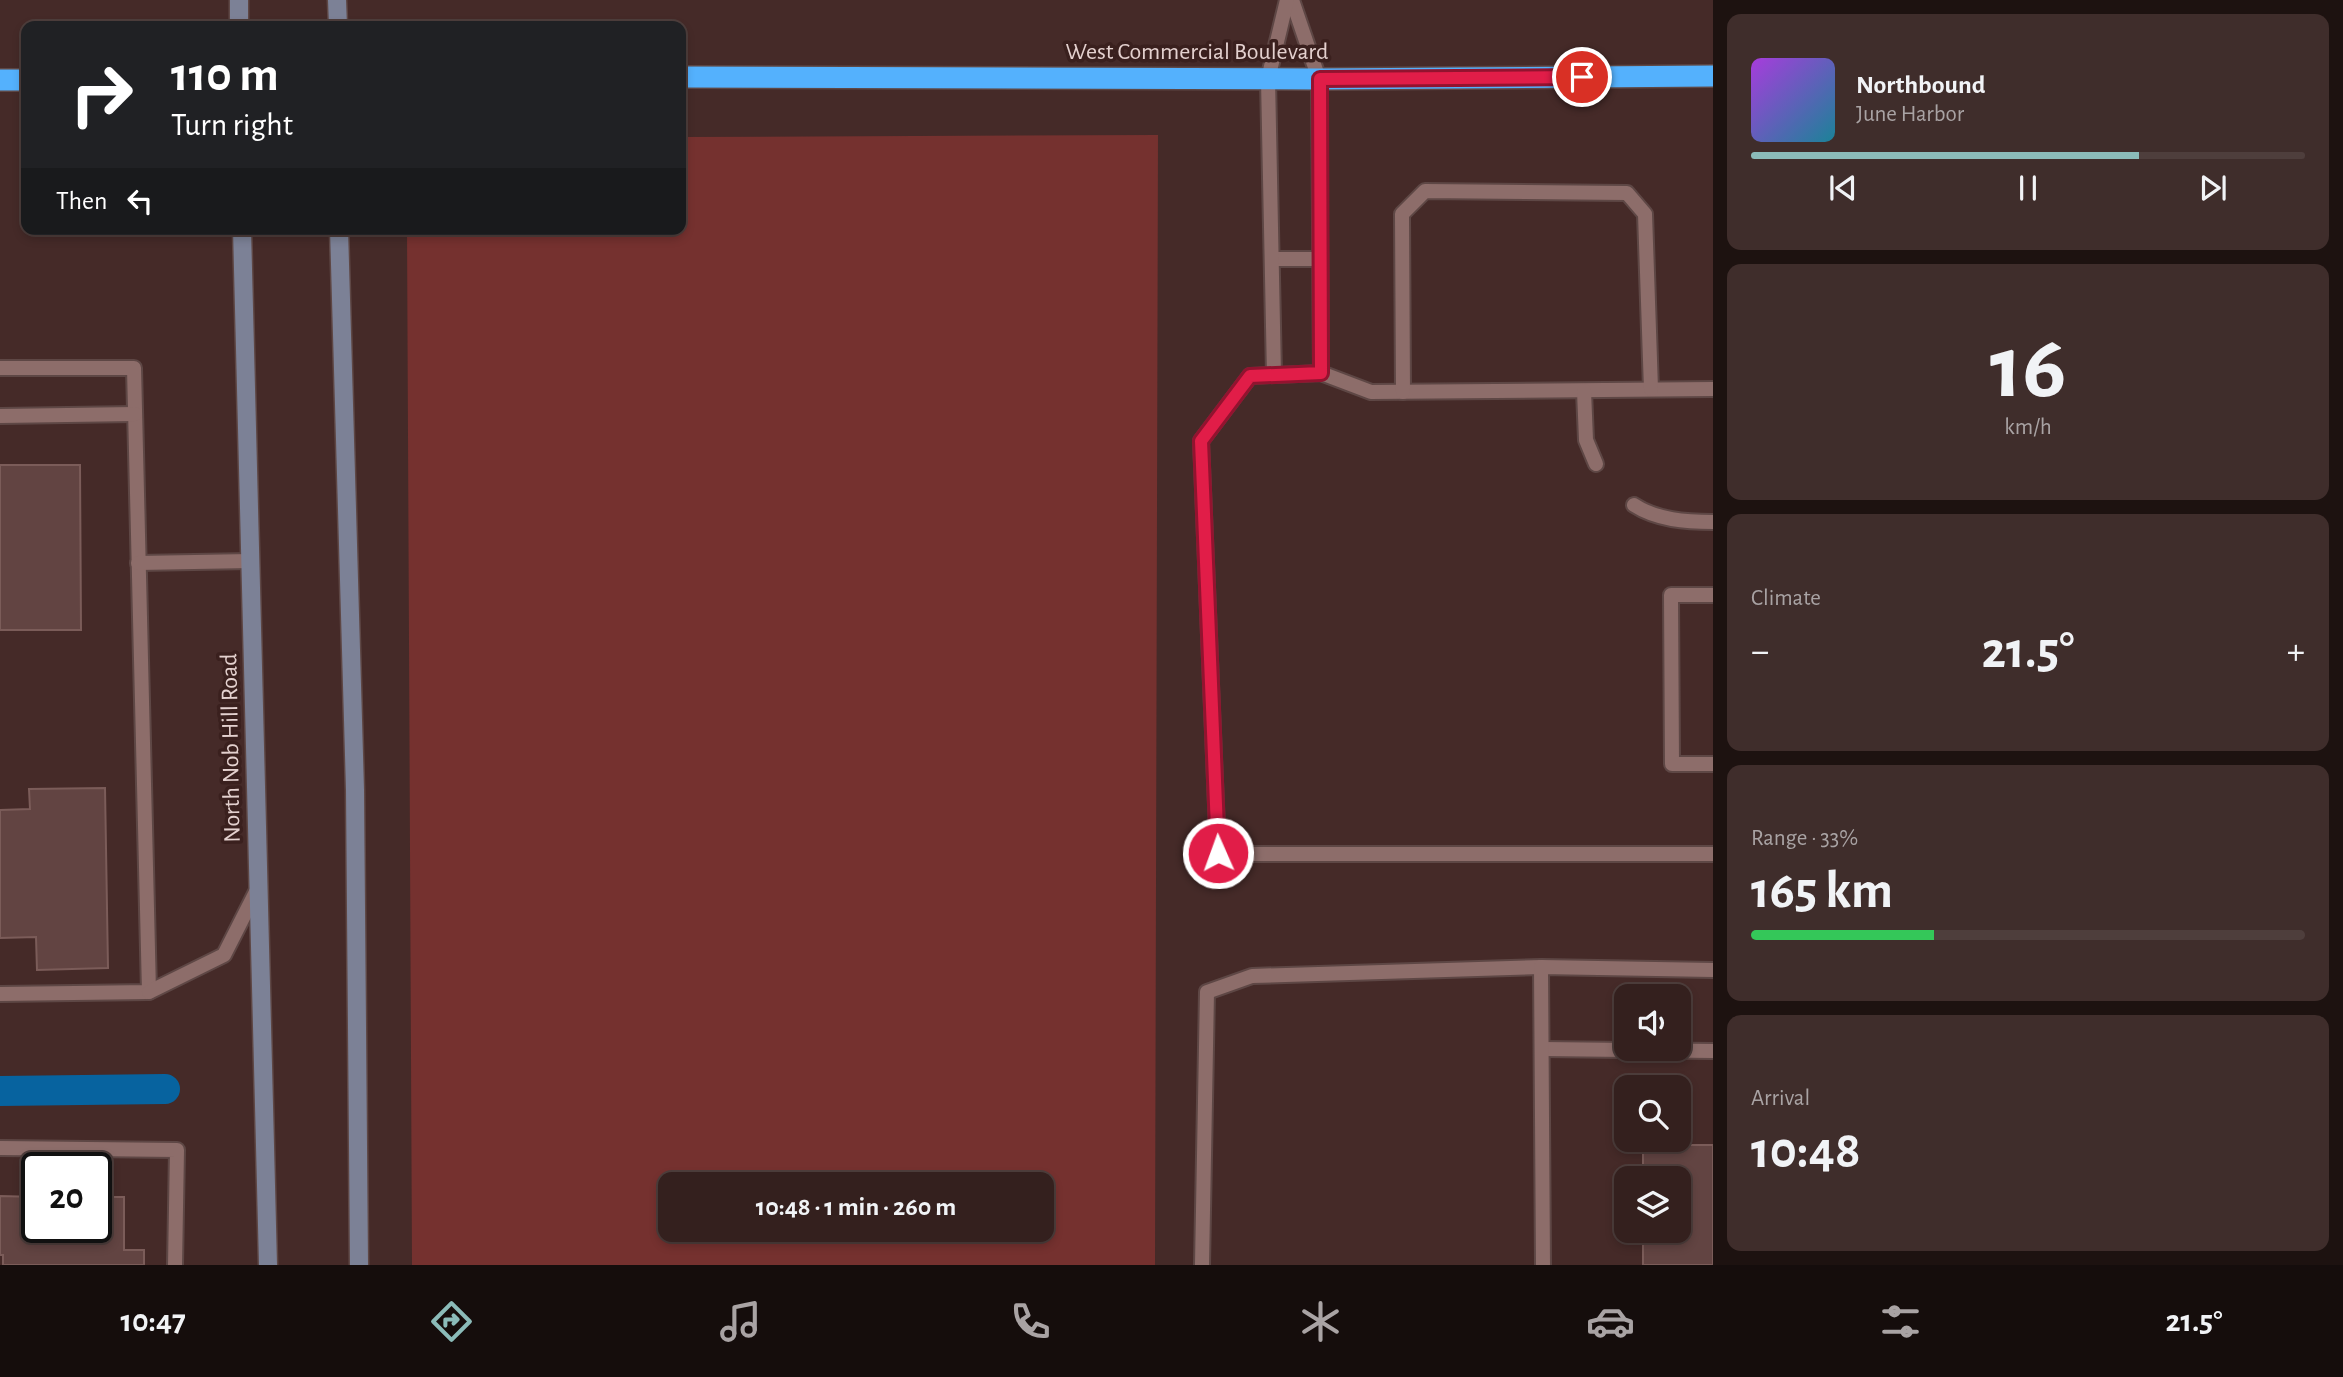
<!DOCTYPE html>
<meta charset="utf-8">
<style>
:root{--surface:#34201e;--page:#3f2d2b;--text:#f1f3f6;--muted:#a9a3a4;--line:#4e3e3c;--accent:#8bbbb9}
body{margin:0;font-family:"Alegreya Sans",sans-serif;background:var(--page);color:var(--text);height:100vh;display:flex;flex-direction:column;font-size:26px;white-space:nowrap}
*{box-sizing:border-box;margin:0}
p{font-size:23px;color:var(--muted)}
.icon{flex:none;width:38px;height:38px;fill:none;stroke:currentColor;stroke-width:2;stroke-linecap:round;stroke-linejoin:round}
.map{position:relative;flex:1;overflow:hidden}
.panel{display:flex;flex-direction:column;gap:14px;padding:14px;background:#1d1210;width:630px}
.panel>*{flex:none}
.banner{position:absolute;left:21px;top:21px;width:665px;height:214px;border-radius:14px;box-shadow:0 4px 10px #0003,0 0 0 2px var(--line);background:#202124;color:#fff;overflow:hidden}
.buttons{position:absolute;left:1614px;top:984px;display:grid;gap:14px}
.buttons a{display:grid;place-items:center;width:77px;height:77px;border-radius:14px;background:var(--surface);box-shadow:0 4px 10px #0003,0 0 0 2px var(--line);font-size:35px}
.speed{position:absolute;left:21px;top:1152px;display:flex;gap:14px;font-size:35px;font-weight:700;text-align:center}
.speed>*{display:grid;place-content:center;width:91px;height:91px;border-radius:50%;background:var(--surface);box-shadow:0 4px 10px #0003,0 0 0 2px var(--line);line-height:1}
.speed .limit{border:4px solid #111;border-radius:10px;background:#fff;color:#111}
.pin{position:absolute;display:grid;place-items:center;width:60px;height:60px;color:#fff;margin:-30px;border:4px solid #fff;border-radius:50%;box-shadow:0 2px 7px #0007}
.me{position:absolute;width:77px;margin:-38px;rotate:358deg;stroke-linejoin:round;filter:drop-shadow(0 0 5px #0008)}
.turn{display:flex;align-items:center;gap:24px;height:147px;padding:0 35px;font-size:32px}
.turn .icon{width:91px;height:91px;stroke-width:2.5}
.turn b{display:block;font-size:49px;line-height:60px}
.then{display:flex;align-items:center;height:66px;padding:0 35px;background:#0003;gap:14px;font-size:26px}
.big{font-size:52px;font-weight:600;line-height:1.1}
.panel .tile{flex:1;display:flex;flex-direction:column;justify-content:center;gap:10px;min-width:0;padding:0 24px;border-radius:14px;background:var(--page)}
.panel .dial{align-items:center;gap:0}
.dial b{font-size:91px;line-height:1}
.song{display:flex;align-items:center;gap:21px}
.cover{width:84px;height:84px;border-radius:10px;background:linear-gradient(135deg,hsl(280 70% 55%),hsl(190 70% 35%))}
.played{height:7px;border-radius:4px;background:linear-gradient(90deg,var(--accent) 70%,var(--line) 70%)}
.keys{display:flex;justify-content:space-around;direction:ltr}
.heat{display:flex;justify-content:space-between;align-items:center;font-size:38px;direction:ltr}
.charge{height:10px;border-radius:5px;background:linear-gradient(90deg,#34c759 33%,var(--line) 0)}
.trip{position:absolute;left:658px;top:1172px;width:396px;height:70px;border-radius:14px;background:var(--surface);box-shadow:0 4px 10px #0003,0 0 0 2px var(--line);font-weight:600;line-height:70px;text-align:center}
.tab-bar{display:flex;height:112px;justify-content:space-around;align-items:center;background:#150d0c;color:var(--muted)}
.tab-bar .icon{width:49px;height:49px}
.tab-bar .active{color:var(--accent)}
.tab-bar b{font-size:32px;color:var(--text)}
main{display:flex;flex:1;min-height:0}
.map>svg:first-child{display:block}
.green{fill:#75312f;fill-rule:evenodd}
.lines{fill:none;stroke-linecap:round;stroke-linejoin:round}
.canal{stroke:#07639f;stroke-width:30}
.building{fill:#624442;stroke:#7b5c59;stroke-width:2}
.lane-casing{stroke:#5e4745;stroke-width:18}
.secondary-casing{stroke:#5e4745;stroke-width:21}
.highway-casing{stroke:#5e4745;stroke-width:24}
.lane{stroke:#8d6d6a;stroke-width:14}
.secondary{stroke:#7c8196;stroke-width:18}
.highway{stroke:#54b1fd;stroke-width:21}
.route-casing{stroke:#92132f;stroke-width:18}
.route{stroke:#e11d48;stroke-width:12}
.labels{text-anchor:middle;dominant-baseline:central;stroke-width:7;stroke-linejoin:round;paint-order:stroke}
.street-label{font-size:24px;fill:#e4d1cf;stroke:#3a201e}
</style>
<main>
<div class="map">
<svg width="1713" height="1265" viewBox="0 0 1713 1265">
<rect width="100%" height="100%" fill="#452a28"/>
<path class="green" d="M1158 135 1155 1265H412L407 229H681V137ZM670 1185H1041V1230H670Z"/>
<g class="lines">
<path class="canal" d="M0 1091 165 1089"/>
</g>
<g class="building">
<path d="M0 465H80L81 630H0Z"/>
<path d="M105 788 108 968 37 970 36 937 0 938V810L30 809 29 789Z"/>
<path d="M1643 1145H1713V1265H1643V1230H1678V1178H1643Z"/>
<path d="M0 1196 37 1197V1227H96V1197H124V1250H144V1265H3V1255H0Z"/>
</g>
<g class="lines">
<g class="lane-casing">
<g id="lane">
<path d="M1292 0 1319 79 1321 373"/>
<path d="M1272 259H1320"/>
<path d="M0 368H134L149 992 0 994"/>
<path d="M1274 375 1268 79 1287 0"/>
<path d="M1713 389 1371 392 1321 373 1250 376 1201 441 1218 854H1713"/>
<path d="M1584 391 1586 440 1596 464"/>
<path d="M1403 392 1402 214 1425 191 1627 193 1645 214 1651 389"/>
<path d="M0 416 135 414"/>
<path d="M1634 505C1657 520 1686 522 1713 522"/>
<path d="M138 563 251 561"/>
<path d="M1713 595H1671L1672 764H1713"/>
<path d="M149 992 224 955 258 888"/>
<path d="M1542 1049 1713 1051"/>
<path d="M0 1148 177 1150 175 1265"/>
<path d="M1202 1265 1207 992 1252 976 1541 967"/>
<path d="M1543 1265 1541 967 1713 970"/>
</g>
</g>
<g class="secondary-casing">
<g id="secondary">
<path d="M239 0V26"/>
<path d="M337 0 338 26"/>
<path d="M242 229 268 1265"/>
<path d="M339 229 355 790 359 1265"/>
</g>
</g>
<g class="highway-casing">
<g id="highway">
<path d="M681 77 1319 79 1713 76"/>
<path d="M0 80H26"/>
</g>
</g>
<use href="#lane" class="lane"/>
<use href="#secondary" class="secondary"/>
<use href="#highway" class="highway"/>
</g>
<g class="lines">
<g class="route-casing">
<path id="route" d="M1218 853 1201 441 1250 376 1321 373 1320 79 1582 77"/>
</g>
<use href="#route" class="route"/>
</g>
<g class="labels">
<g class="street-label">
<text x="1197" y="52">West Commercial Boulevard</text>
<text transform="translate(231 748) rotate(-91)">North Nob Hill Road</text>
</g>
</g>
</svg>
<div class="buttons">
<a><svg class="icon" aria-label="sound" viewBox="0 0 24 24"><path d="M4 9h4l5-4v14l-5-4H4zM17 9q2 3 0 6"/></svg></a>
<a><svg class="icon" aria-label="search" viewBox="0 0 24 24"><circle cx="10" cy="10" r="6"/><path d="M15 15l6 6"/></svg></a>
<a><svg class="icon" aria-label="layers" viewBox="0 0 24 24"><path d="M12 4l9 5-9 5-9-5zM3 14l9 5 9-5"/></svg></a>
</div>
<div class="speed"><div class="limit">20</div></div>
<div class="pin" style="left:1582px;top:77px;background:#d93025"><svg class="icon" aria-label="arrive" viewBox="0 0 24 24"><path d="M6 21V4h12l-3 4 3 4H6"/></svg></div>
<svg class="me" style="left:1218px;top:853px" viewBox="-20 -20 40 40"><circle r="17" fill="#e11d48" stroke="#fff" stroke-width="3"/><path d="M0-11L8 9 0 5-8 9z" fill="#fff"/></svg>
<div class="trip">10:48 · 1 min · 260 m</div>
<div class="banner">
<div class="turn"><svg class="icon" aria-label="right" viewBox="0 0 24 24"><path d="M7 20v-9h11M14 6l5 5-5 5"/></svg><div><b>110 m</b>Turn right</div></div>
<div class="then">Then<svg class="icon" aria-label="left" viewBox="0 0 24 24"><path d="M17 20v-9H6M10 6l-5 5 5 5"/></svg></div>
</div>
</div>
<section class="panel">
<div class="tile">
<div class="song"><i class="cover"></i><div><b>Northbound</b><p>June Harbor</p></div></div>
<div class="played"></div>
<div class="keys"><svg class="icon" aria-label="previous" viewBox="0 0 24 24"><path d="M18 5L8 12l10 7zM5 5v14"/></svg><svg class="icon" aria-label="pause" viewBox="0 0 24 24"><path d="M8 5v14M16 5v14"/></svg><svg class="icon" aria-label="next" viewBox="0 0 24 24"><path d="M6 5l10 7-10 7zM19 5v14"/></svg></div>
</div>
<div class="tile dial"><b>16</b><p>km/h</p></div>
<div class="tile"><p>Climate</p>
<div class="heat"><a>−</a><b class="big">21.5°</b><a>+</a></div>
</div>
<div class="tile"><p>Range · 33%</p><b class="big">165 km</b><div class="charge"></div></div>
<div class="tile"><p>Arrival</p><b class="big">10:48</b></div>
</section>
</main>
<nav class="tab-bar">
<b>10:47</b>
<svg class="icon active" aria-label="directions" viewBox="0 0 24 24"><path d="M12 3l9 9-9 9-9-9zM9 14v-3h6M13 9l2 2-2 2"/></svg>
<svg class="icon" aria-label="music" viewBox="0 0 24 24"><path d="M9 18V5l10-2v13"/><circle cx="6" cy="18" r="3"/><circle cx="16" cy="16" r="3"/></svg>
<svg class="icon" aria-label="phone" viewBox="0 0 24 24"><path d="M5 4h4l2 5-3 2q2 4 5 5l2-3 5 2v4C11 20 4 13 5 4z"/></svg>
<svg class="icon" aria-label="climate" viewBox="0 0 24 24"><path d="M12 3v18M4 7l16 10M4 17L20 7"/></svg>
<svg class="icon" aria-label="car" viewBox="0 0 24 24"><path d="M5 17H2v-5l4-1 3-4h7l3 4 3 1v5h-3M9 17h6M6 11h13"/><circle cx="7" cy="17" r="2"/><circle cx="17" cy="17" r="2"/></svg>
<svg class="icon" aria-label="filters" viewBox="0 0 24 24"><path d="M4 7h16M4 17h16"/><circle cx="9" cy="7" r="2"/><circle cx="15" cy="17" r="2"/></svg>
<b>21.5°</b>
</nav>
